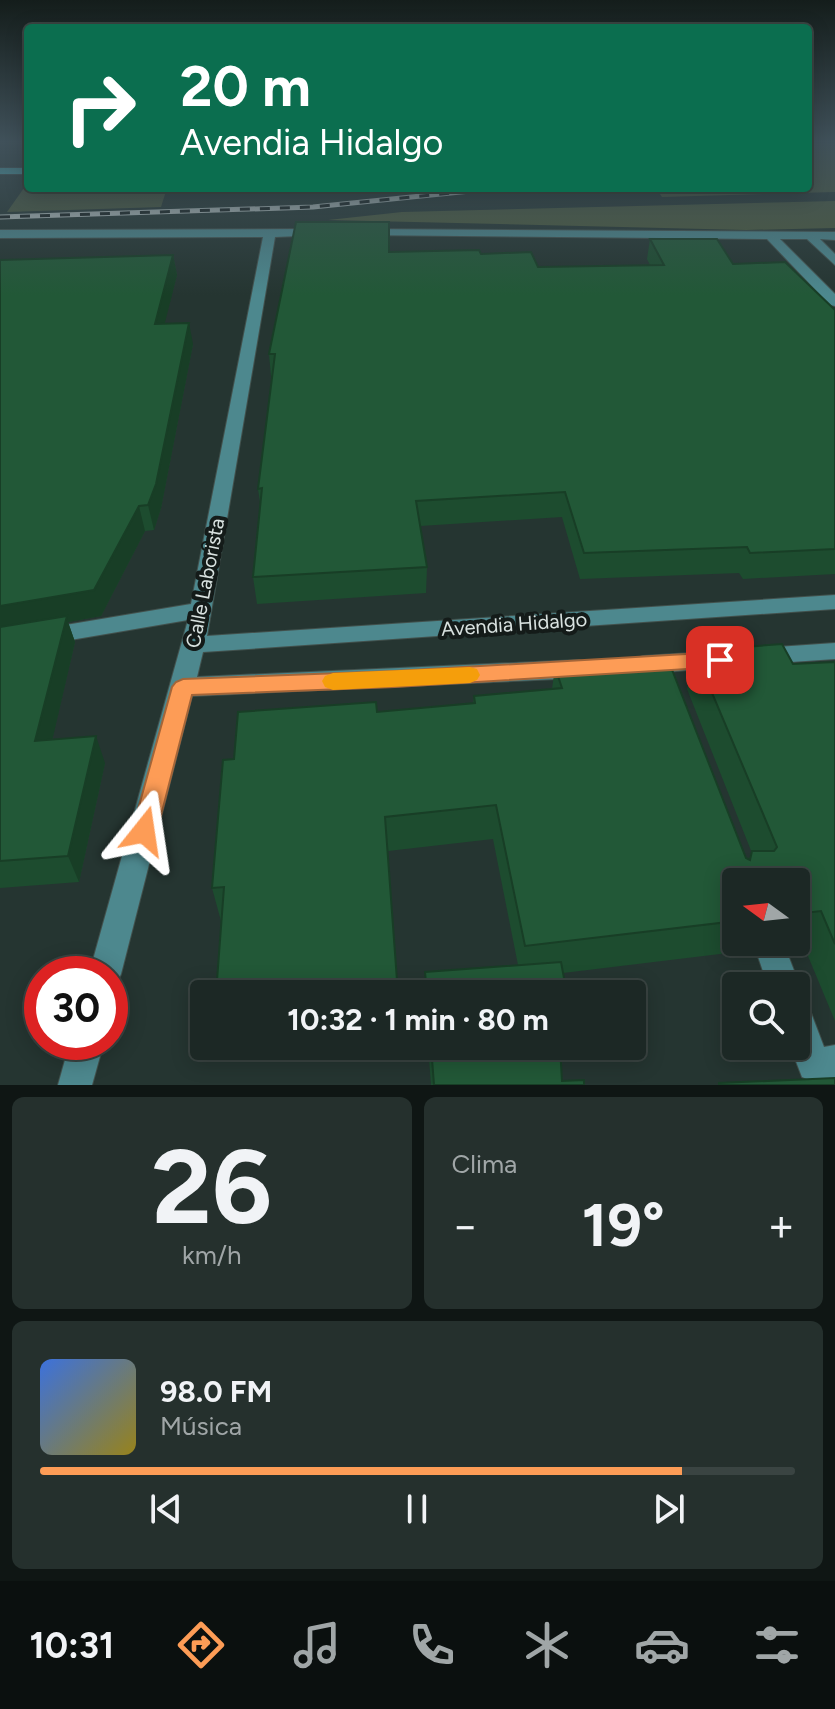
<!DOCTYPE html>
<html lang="es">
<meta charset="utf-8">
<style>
:root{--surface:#1c2825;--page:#25302d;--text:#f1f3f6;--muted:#a0a6a7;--line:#3a4442;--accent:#fd9c56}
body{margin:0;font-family:Figtree,sans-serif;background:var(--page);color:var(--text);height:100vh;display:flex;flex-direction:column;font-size:30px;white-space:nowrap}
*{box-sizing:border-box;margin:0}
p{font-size:26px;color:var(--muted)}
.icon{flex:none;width:44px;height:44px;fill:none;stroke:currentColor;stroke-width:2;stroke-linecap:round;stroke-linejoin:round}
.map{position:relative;height:1085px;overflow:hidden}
.sheet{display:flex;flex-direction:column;gap:12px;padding:12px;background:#0f1614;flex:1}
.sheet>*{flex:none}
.guide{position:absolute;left:24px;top:24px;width:788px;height:168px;border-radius:8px;box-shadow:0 4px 20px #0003,0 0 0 2px var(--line);background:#0b6e4f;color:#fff;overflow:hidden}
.needle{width:52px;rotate:285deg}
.fabs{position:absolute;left:722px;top:868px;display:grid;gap:16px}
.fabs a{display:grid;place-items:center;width:88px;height:88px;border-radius:8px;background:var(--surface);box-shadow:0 4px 20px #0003,0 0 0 2px var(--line);font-size:40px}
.speed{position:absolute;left:24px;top:956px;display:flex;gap:16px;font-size:40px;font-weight:700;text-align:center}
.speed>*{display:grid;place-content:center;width:104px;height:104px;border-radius:50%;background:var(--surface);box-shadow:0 4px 20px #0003,0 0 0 2px var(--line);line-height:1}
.speed .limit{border:12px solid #d22;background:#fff;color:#111}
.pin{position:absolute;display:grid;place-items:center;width:68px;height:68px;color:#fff;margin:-34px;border-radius:16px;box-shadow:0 4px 12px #0006}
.me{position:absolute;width:88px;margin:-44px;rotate:15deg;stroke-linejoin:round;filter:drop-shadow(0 0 6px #0008)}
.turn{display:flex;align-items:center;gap:28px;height:168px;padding:0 24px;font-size:36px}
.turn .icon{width:104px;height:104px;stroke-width:2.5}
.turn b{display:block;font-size:56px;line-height:68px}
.big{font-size:60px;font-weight:700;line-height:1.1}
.sheet .card{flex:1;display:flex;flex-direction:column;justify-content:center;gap:12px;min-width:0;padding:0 28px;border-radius:12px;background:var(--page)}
.sheet .dial{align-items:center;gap:0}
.dial b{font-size:104px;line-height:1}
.song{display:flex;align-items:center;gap:24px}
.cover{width:96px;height:96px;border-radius:12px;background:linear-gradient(135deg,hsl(220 70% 55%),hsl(50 70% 35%))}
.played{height:8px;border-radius:4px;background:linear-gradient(90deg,var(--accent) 85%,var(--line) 85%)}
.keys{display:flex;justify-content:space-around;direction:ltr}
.heat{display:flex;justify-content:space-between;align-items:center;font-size:44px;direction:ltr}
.sheet .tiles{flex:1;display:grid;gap:12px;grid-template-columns:1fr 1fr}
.card:last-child{grid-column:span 2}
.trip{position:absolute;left:190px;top:980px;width:456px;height:80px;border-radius:8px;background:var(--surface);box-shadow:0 4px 20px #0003,0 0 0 2px var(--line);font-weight:700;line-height:80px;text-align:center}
.menu{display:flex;height:128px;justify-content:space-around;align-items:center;background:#0b100f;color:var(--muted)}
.menu .icon{width:56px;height:56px}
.menu .selected{color:var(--accent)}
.menu b{font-size:36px;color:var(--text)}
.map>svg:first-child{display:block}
.green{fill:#4d5b3d}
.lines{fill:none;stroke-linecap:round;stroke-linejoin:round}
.minor-casing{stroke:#42514d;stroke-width:2}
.major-casing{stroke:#42514d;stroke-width:2}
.minor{fill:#4d888e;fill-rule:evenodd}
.major{fill:#56e0ec;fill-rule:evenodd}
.rail-casing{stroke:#c2ccca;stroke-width:5}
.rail{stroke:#141b19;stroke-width:3;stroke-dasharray:10;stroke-linecap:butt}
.wall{fill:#1d4c2f}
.shaded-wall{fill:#183e26}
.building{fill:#225837;stroke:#183e26;stroke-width:2}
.route{fill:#fd9c56;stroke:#a46538;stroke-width:2}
.slow{fill:#f59e0b}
.labels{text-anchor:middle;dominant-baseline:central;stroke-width:8;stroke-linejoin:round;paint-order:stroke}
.street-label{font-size:20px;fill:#d9e2e0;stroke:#141b19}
</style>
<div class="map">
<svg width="835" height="1085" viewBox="0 0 835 1085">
<rect width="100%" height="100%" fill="#253531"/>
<g class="green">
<path d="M808 143H835V192L662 197 656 188H808Z"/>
<path d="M24 188H167L161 207 7 212Z"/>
<path d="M835 201V228L746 230 328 220 402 212Z"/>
</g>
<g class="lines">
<g class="minor-casing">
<g id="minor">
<path d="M319 229 323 231V235L275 237 207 636 835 595V609L203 652 197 677 579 660 587 663 591 669 587 675 579 678 192 696 121 974 116 985 110 988V974H89L188 620 0 652V636L191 604 263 237 0 238V230Z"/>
<path d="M363 229 835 232V240L820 239 835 254V265L807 239H780L835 294V306L830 305 767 239 359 235 357 233Z"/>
<path d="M835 643V659L762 664 754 662 750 656 754 650 762 648Z"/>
<path d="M722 651 730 653 734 659 730 665 722 667 643 674 635 671 631 665 635 659 643 656Z"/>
<path d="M753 942H783L800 986 796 995V986H768Z"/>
<path d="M796 1001 808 1005 824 1047 835 1045V1079L814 1082 802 1077 790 1046H796Z"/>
<path d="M70 1042H104L92 1085H58Z"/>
</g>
</g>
<g class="major-casing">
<rect id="major" x="0" y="168" width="28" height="6"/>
</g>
<use href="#minor" class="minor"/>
<use href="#major" class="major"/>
<g class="rail-casing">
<path id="rail" d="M0 217 313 207 500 188"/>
</g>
<use href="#rail" class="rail"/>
</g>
<g class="wall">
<path d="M650 239 733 264 835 310V574L743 579 739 573 580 579 562 517 420 526 427 567 426 593 257 604 253 577 260 502 258 489 272 376H271L269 354 389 252 481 254 538 267 650 265 647 259Z"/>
<path d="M173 255 177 275 164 324 193 344 161 508 154 530 145 531 101 616 68 622 75 642 52 740 105 763 79 882 0 888V260Z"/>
<path d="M706 650 793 664 835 662V1021L803 944 788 946 785 942H796V882H736V942H757L753 950 563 973 567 994H425V972L518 965 493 839 388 851 221 921 212 888 234 759 377 712 473 704 474 696 552 689 555 667 746 858 749 859 752 853 687 689 696 655 705 654Z"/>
<path d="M222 1046H265L223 1050Z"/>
<path d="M428 1046H560L562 1081 584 1085H431Z"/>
</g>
<g class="shaded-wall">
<path d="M173 255 177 275 159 346 155 324Z"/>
<path d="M189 323 193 344 161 508 154 530 148 505Z"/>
<path d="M139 506 145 531 101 616 68 622 75 642 46 767 35 741 0 633V606Z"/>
<path d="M96 736 105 763 79 882 68 856Z"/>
</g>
<g class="building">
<path d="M296 222H389V252L479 250 481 254 531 252 538 267 664 265 650 239H717L733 264 785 262 835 310V549L750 553 747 547 584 553 565 492 416 501 427 567 253 577 262 488 258 489 275 354H269Z"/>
<path d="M173 255 155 324 189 323 156 484 148 505 139 506 94 590 0 606V260Z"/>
<path d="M67 616 35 741 96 736 68 856 0 861V627Z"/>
<path d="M782 644 793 664 835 662V944L821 911 804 913 799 906H796V882H736V921L525 946 496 805 385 817 398 994H216L224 887 212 888 223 760 234 759 238 712 376 702 377 712 475 703 474 696 562 688 555 667 667 657 746 858 750 860 752 851H774L777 847 696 655 708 654 706 650Z"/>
<path d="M561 962 567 994H427L425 972Z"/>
<path d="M431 1046H560L562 1081 584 1080V1085H434Z"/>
<path d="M835 1078V1085H719V1083Z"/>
</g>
<linearGradient id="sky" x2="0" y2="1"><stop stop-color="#141d1b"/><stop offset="0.48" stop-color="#40515a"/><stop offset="1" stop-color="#40515a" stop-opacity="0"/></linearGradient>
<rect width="835" height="295" fill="url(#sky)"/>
<path class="route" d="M720 652 728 654 731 660 728 665 720 667 395 687 192 695 157 831 153 838 144 842 135 838 132 831 172 687 176 682 183 679 395 671Z"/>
<path class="slow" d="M470 667 477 669 480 675 477 680 470 683 333 690 325 687 322 681 325 676 333 673Z"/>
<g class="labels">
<g class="street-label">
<text transform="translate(205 583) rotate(-79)">Calle Laborista</text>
<text transform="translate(514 624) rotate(-4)">Avendia Hidalgo</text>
</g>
</g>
</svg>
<div class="fabs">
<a><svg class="needle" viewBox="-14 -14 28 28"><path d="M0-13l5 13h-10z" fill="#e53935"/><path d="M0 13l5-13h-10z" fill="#a0a6a7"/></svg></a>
<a><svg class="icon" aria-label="search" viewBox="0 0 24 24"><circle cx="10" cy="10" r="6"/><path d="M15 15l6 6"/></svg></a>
</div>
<div class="speed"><div class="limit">30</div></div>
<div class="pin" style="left:720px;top:660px;background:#d93025"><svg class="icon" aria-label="arrive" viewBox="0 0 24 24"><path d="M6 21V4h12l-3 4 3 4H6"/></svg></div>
<svg class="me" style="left:144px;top:831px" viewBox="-20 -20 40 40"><path d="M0-17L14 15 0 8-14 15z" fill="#fd9c56" stroke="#fff" stroke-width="4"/></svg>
<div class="trip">10:32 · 1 min · 80 m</div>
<div class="guide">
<div class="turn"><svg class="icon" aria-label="right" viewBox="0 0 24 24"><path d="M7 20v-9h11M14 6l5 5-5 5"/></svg><div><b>20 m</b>Avendia Hidalgo</div></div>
</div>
</div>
<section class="sheet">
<div class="tiles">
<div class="card dial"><b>26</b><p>km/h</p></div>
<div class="card"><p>Clima</p>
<div class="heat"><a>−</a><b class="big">19°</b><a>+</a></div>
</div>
<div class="card">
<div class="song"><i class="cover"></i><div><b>98.0 FM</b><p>Música</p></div></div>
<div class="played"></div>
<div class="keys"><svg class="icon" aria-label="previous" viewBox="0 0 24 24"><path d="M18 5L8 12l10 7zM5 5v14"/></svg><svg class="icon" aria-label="pause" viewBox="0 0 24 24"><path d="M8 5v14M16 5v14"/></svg><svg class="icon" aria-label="next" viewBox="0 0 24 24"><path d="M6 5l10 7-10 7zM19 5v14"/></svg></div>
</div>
</div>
</section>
<nav class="menu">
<b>10:31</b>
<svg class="icon selected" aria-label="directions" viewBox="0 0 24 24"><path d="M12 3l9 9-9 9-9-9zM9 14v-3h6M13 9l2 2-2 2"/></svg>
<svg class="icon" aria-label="music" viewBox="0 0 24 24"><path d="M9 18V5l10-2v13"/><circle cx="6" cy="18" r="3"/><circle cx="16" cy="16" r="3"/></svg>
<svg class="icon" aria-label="phone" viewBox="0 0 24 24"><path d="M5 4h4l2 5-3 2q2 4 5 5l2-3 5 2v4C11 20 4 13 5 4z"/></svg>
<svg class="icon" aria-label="climate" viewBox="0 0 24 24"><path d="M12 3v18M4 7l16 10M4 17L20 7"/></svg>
<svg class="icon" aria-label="car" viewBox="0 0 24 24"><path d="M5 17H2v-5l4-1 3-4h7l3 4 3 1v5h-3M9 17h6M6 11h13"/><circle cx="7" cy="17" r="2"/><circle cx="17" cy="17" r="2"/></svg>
<svg class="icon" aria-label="filters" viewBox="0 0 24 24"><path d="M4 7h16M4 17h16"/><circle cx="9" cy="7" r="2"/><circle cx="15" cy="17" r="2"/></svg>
</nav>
